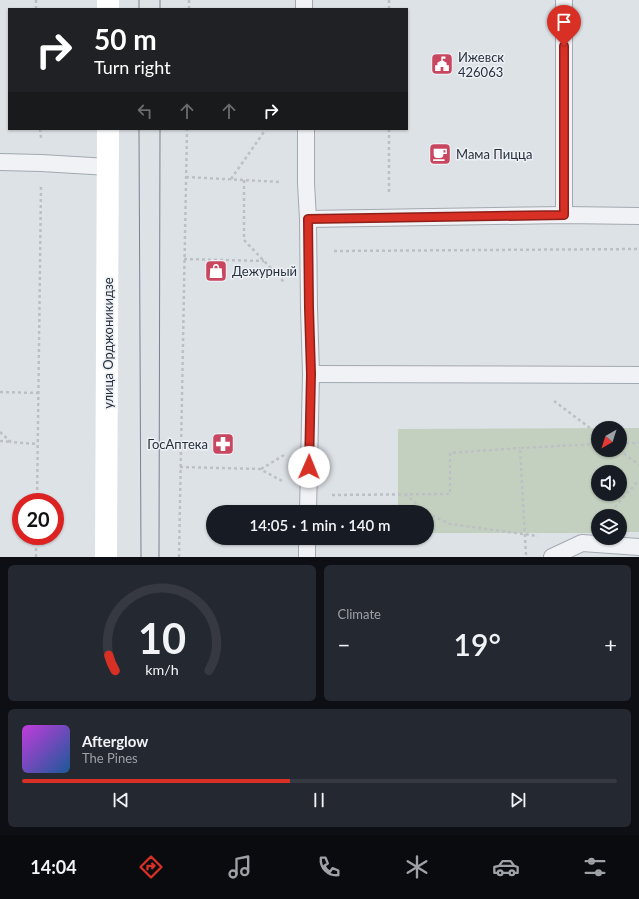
<!DOCTYPE html>
<meta charset="utf-8">
<style>
:root{--surface:#171b24;--page:#242831;--text:#f1f3f6;--muted:#9ea1a6;--line:#363941;--accent:#d93025}
body{margin:0;font-family:Lato,sans-serif;background:var(--page);color:var(--text);height:100vh;display:flex;flex-direction:column;font-size:15px;white-space:nowrap}
*{box-sizing:border-box;margin:0}
p{font-size:13px;color:var(--muted)}
.icon{flex:none;width:22px;height:22px;fill:none;stroke:currentColor;stroke-width:2;stroke-linecap:round;stroke-linejoin:round}
.map{position:relative;height:557px;overflow:hidden}
.drawer{display:flex;flex-direction:column;gap:8px;padding:8px;background:#0d0f14;flex:1}
.drawer>*{flex:none}
.top-card{position:absolute;left:8px;top:8px;width:400px;height:122px;border-radius:0px;box-shadow:0 1px 3px #0004;background:#202124;color:#fff;overflow:hidden}
.needle{width:26px;rotate:219deg}
.tools{position:absolute;left:591px;top:421px;display:grid;gap:8px}
.tools a{display:grid;place-items:center;width:36px;height:36px;border-radius:50%;background:var(--surface);box-shadow:0 1px 3px #0004;font-size:20px}
.speed{position:absolute;left:12px;top:493px;display:flex;gap:8px;font-size:20px;font-weight:700;text-align:center}
.speed>*{display:grid;place-content:center;width:52px;height:52px;border-radius:50%;background:var(--surface);box-shadow:0 1px 3px #0004;line-height:1}
.speed .limit{border:6px solid #d22;background:#fff;color:#111}
.pin{position:absolute;display:grid;place-items:center;width:34px;height:34px;color:#fff;margin:-41px -17px;border-radius:50% 50% 50% 0;rotate:-45deg;box-shadow:0 0 4px #0007}
.pin .icon{rotate:45deg}
.me{position:absolute;width:44px;margin:-22px;rotate:1deg;stroke-linejoin:round;filter:drop-shadow(0 0 3px #0008)}
.turn{display:flex;align-items:center;gap:14px;height:84px;padding:0 20px;font-size:18px}
.turn .icon{width:52px;height:52px;stroke-width:2.5}
.turn b{display:block;font-size:28px;line-height:34px}
.lanes{display:flex;align-items:center;height:38px;padding:0 20px;background:#0003;justify-content:center;gap:20px;direction:ltr}
.lanes .off{opacity:.35}
.big{font-size:30px;font-weight:600;line-height:1.1}
.drawer .widget{flex:1;display:flex;flex-direction:column;justify-content:center;gap:6px;min-width:0;padding:0 14px;border-radius:6px;background:var(--page)}
.drawer .dial{align-items:center;gap:0}
.dial svg{height:104px;overflow:visible;fill:none;stroke:var(--line);stroke-width:7;stroke-linecap:round;text-anchor:middle}
.dial text{fill:var(--text);stroke:none}
.song{display:flex;align-items:center;gap:12px}
.cover{width:48px;height:48px;border-radius:6px;background:linear-gradient(135deg,hsl(290 70% 55%),hsl(210 70% 35%))}
.played{height:4px;border-radius:2px;background:linear-gradient(90deg,var(--accent) 45%,var(--line) 45%)}
.keys{display:flex;justify-content:space-around;direction:ltr}
.heat{display:flex;justify-content:space-between;align-items:center;font-size:22px;direction:ltr}
.drawer .tiles{flex:1;display:grid;gap:8px;grid-template-columns:1fr 1fr}
.widget:last-child{grid-column:span 2}
.trip{position:absolute;left:206px;top:505px;width:228px;height:40px;border-radius:20px;background:var(--surface);box-shadow:0 1px 3px #0004;font-weight:600;line-height:40px;text-align:center}
.dock{display:flex;height:64px;justify-content:space-around;align-items:center;background:#090b0e;color:var(--muted)}
.dock .icon{width:28px;height:28px}
.dock .current{color:var(--accent)}
.dock b{font-size:18px;color:var(--text)}
.map>svg:first-child{display:block}
.green{fill:#c4d0bf;fill-rule:evenodd}
.lines{fill:none;stroke-linecap:round;stroke-linejoin:round}
.lane-casing{stroke:#a3a9b1;stroke-width:18}
.path{stroke:#bcc0c5;stroke-width:2.5;stroke-dasharray:3 3;stroke-linecap:butt}
.lane{stroke:#f0f2f5;stroke-width:16}
.secondary{stroke:#fff;stroke-width:22}
.tram{stroke:#788290;stroke-width:1}
.route-casing{stroke:#8d1f18;stroke-width:10}
.route{stroke:#d93025;stroke-width:7}
.labels{text-anchor:middle;dominant-baseline:central;stroke-width:3;stroke-linejoin:round;paint-order:stroke}
.poi-label{font-size:13px;fill:#27313d;stroke:#edf0f4;text-anchor:start}
.street-label{font-size:13px;fill:#27313d;stroke:#edf0f4}
</style>
<div class="map">
<svg width="639" height="557" viewBox="0 0 639 557">
<rect width="100%" height="100%" fill="#dde2e7"/>
<path class="green" d="M639 428V532H620V516H598V533H427V512H398V429ZM598 428H620V450H598ZM598 472H620V494H598Z"/>
<g class="lines">
<g class="lane-casing">
<g id="lane">
<path d="M304 0V9"/>
<path d="M564 0V215"/>
<path d="M306 129V183L308 219 309 308 311 374 308 512"/>
<path d="M0 162 41 163 109 167"/>
<path d="M308 219 564 215 639 216"/>
<path d="M311 374 639 375"/>
<path d="M307 557V538"/>
<path d="M552 557 582 543 639 547"/>
</g>
</g>
<g class="path">
<path d="M36 0V9"/>
<path d="M389 0V9"/>
<path d="M189 9V0"/>
<path d="M40 129 41 138"/>
<path d="M389 129V194"/>
<path d="M186 177 281 182"/>
<path d="M231 179 266 129"/>
<path d="M244 180V240L284 282"/>
<path d="M334 251 639 249"/>
<path d="M184 259 264 261"/>
<path d="M0 392 38 393"/>
<path d="M554 401 598 434"/>
<path d="M0 432 11 442 37 444"/>
<path d="M0 441 11 442"/>
<path d="M620 443H639"/>
<path d="M619 450 639 465"/>
<path d="M180 467 260 469 284 482"/>
<path d="M261 469 284 455"/>
<path d="M405 494 426 512"/>
<path d="M332 495 450 494V453L520 448"/>
<path d="M37 502 41 187"/>
<path d="M427 513 450 524 538 536"/>
<path d="M607 516 639 480"/>
<path d="M526 555 520 448 598 444"/>
<path d="M36 557V536"/>
<path d="M179 557 187 129"/>
</g>
<use href="#lane" class="lane"/>
<g class="secondary">
<path d="M108 0V9"/>
<path d="M106 557 108 129"/>
</g>
<g class="tram">
<path d="M139 0V9"/>
<path d="M160 9V0"/>
<path d="M139 129 141 557"/>
<path d="M159 557 160 129"/>
</g>
</g>
<g class="lines">
<g class="route-casing">
<path id="route" d="M309 467 311 374 309 308 308 219 564 215V46"/>
</g>
<use href="#route" class="route"/>
</g>
<defs>
<g id="civic-square" transform="scale(1.15)"><rect x="-9" y="-9" width="18" height="18" rx="4" fill="#c94661" stroke="#edf0f4"/><path d="M-.6-6.5H3V-4.5H.6V-3L4-1V1h2V6H-6V1h2V-1L-.6-3ZM-1.2 2.5V6h2.4V2.5Z" fill="#fff"/></g>
<g id="cafe-square" transform="scale(1.15)"><rect x="-9" y="-9" width="18" height="18" rx="4" fill="#c94661" stroke="#edf0f4"/><path d="M-5.5-4.5H6V0H3Q3 3.5 0 3.5H-2.5Q-5.5 3.5-5.5 0ZM3-3.2v2h1.7v-2ZM-6 4.5H4V6H-6Z" fill="#fff"/></g>
<g id="shop-square" transform="scale(1.15)"><rect x="-9" y="-9" width="18" height="18" rx="4" fill="#c94661" stroke="#edf0f4"/><path d="M-5-2.5h2.3a2.7 3.5 0 0 1 5.4 0H5L5.5 6h-11ZM-1.5-2.5h3a1.5 2.3 0 0 0-3 0Z" fill="#fff"/></g>
<g id="pharmacy-square" transform="scale(1.15)"><rect x="-9" y="-9" width="18" height="18" rx="4" fill="#c94661" stroke="#edf0f4"/><path d="M-2-6h4v4h4v4h-4v4h-4v-4h-4v-4h4Z" fill="#fff"/></g>
</defs>
<g fill-rule="evenodd">
<use href="#civic-square" x="442" y="64"/>
<use href="#cafe-square" x="440" y="154"/>
<use href="#shop-square" x="216" y="271"/>
<use href="#pharmacy-square" x="223" y="444"/>
</g>
<g class="labels">
<g class="poi-label">
<text x="458" y="57">Ижевск<tspan x="458" dy="15">426063</tspan></text>
<text x="456" y="154">Мама Пицца</text>
<text x="232" y="271">Дежурный</text>
<text x="208" y="444" text-anchor="end">ГосАптека</text>
</g>
<g class="street-label">
<text transform="translate(108 343) rotate(-90)">улица Орджоникидзе</text>
</g>
</g>
</svg>
<div class="tools">
<a><svg class="needle" viewBox="-14 -14 28 28"><path d="M0-13l5 13h-10z" fill="#e53935"/><path d="M0 13l5-13h-10z" fill="#9ea1a6"/></svg></a>
<a><svg class="icon" aria-label="sound" viewBox="0 0 24 24"><path d="M4 9h4l5-4v14l-5-4H4zM17 9q2 3 0 6"/></svg></a>
<a><svg class="icon" aria-label="layers" viewBox="0 0 24 24"><path d="M12 4l9 5-9 5-9-5zM3 14l9 5 9-5"/></svg></a>
</div>
<div class="speed"><div class="limit">20</div></div>
<div class="pin" style="left:564px;top:46px;background:#d93025"><svg class="icon" aria-label="arrive" viewBox="0 0 24 24"><path d="M6 21V4h12l-3 4 3 4H6"/></svg></div>
<svg class="me" style="left:309px;top:467px" viewBox="-20 -20 40 40"><circle r="19" fill="#fff"/><path d="M0-13L10 11 0 6-10 11z" fill="#d93025"/></svg>
<div class="trip">14:05 · 1 min · 140 m</div>
<div class="top-card">
<div class="turn"><svg class="icon" aria-label="right" viewBox="0 0 24 24"><path d="M7 20v-9h11M14 6l5 5-5 5"/></svg><div><b>50 m</b>Turn right</div></div>
<div class="lanes"><svg class="icon off" aria-label="left" viewBox="0 0 24 24"><path d="M17 20v-9H6M10 6l-5 5 5 5"/></svg><svg class="icon off" aria-label="ahead" viewBox="0 0 24 24"><path d="M12 20V5M6 11l6-6 6 6"/></svg><svg class="icon off" aria-label="ahead" viewBox="0 0 24 24"><path d="M12 20V5M6 11l6-6 6 6"/></svg><svg class="icon" aria-label="right" viewBox="0 0 24 24"><path d="M7 20v-9h11M14 6l5 5-5 5"/></svg></div>
</div>
</div>
<section class="drawer">
<div class="tiles">
<div class="widget dial"><svg viewBox="0 0 100 80">
<path d="M14 69A42 42 0 1 1 86 69"/>
<path d="M14 69A42 42 0 0 1 9 57" stroke="#d93025"/>
<text x="50" y="56" font-size="32" font-weight="700">10</text>
<text x="50" y="72" font-size="11">km/h</text>
</svg></div>
<div class="widget"><p>Climate</p>
<div class="heat"><a>−</a><b class="big">19°</b><a>+</a></div>
</div>
<div class="widget">
<div class="song"><i class="cover"></i><div><b>Afterglow</b><p>The Pines</p></div></div>
<div class="played"></div>
<div class="keys"><svg class="icon" aria-label="previous" viewBox="0 0 24 24"><path d="M18 5L8 12l10 7zM5 5v14"/></svg><svg class="icon" aria-label="pause" viewBox="0 0 24 24"><path d="M8 5v14M16 5v14"/></svg><svg class="icon" aria-label="next" viewBox="0 0 24 24"><path d="M6 5l10 7-10 7zM19 5v14"/></svg></div>
</div>
</div>
</section>
<nav class="dock">
<b>14:04</b>
<svg class="icon current" aria-label="directions" viewBox="0 0 24 24"><path d="M12 3l9 9-9 9-9-9zM9 14v-3h6M13 9l2 2-2 2"/></svg>
<svg class="icon" aria-label="music" viewBox="0 0 24 24"><path d="M9 18V5l10-2v13"/><circle cx="6" cy="18" r="3"/><circle cx="16" cy="16" r="3"/></svg>
<svg class="icon" aria-label="phone" viewBox="0 0 24 24"><path d="M5 4h4l2 5-3 2q2 4 5 5l2-3 5 2v4C11 20 4 13 5 4z"/></svg>
<svg class="icon" aria-label="climate" viewBox="0 0 24 24"><path d="M12 3v18M4 7l16 10M4 17L20 7"/></svg>
<svg class="icon" aria-label="car" viewBox="0 0 24 24"><path d="M5 17H2v-5l4-1 3-4h7l3 4 3 1v5h-3M9 17h6M6 11h13"/><circle cx="7" cy="17" r="2"/><circle cx="17" cy="17" r="2"/></svg>
<svg class="icon" aria-label="filters" viewBox="0 0 24 24"><path d="M4 7h16M4 17h16"/><circle cx="9" cy="7" r="2"/><circle cx="15" cy="17" r="2"/></svg>
</nav>
